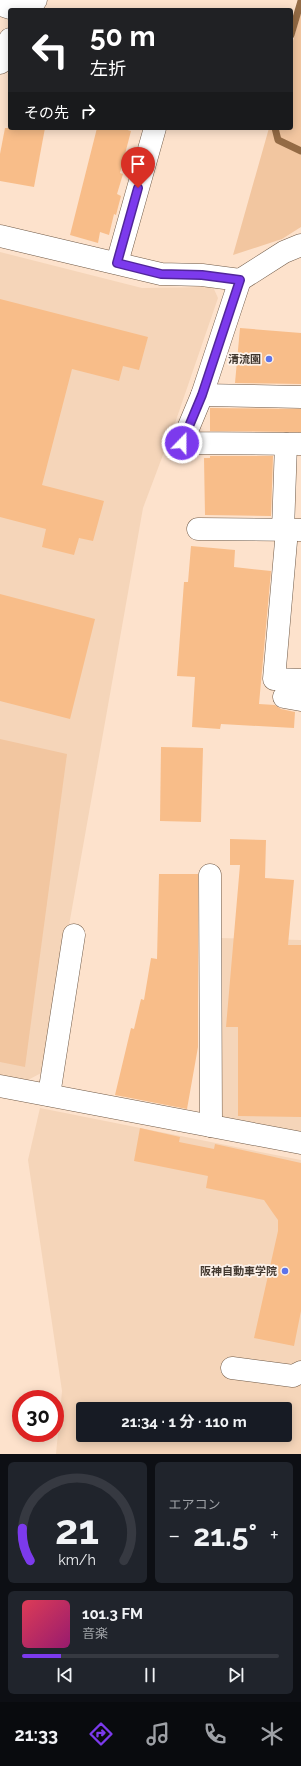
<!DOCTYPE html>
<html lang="ja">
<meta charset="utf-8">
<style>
:root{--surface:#171b24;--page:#20242c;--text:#f1f3f6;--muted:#9ea1a6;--line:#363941;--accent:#7c3aed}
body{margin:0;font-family:Raleway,"Noto Sans JP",sans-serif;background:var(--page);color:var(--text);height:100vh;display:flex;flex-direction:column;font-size:15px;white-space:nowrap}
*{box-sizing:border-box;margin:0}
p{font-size:13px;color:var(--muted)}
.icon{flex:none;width:22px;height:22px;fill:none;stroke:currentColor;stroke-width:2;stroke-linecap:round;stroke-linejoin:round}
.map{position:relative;height:1454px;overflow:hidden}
.panel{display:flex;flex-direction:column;gap:8px;padding:8px;background:#0d0f14;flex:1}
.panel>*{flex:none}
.guide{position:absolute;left:8px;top:8px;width:285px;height:122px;border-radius:4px;box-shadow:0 2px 10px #0003;background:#202124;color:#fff;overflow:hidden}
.speed{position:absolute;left:12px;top:1390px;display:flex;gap:8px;font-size:20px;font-weight:700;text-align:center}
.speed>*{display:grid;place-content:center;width:52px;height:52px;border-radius:50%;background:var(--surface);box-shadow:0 2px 10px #0003;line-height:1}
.speed .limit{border:6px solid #d22;background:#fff;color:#111}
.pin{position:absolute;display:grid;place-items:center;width:34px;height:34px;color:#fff;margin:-41px -17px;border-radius:50% 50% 50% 0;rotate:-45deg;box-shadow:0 0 4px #0007}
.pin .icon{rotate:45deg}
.me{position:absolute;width:44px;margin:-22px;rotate:22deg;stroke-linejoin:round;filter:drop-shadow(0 0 3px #0008)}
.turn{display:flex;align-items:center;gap:14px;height:84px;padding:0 16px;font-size:18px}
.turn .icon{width:52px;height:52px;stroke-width:2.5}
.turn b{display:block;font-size:28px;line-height:34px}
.then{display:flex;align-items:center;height:38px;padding:0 16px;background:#0003;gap:8px;font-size:15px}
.big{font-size:30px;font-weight:700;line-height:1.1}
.panel .tile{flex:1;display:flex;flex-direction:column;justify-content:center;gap:6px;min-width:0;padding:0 14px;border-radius:6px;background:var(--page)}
.panel .dial{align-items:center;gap:0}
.dial svg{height:104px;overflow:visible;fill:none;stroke:var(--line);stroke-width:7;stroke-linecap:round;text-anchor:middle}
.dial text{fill:var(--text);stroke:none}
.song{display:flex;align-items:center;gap:12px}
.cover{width:48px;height:48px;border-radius:6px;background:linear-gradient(135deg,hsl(350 70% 55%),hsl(320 70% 35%))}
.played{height:4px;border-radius:2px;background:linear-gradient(90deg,var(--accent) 15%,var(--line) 15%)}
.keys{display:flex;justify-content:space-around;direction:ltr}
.heat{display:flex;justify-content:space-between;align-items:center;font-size:22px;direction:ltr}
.panel .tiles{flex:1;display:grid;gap:8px;grid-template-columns:1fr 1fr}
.tile:last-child{grid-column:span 2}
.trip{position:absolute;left:76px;top:1402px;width:216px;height:40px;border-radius:4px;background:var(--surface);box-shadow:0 2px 10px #0003;font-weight:700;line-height:40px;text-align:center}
.dock{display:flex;height:64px;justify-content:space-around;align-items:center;background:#090b0e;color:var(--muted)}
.dock .icon{width:28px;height:28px}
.dock .active{color:var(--accent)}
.dock b{font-size:18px;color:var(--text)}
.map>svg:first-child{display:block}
.built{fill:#f5d5b9;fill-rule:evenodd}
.green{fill:#f2c6a0}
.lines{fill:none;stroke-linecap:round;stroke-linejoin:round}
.stream{stroke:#946b45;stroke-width:7}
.building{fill:#f8bd89}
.minor-casing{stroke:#6f5946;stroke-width:23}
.minor{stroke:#fff;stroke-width:22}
.route-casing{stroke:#51269a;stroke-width:10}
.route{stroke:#7c3aed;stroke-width:7}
.poi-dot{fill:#5d73ea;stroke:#fdf2ea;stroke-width:1.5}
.labels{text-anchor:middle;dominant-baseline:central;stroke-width:3.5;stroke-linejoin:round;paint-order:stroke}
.poi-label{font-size:11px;font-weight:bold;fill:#41372e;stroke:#fdf2ea;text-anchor:end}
</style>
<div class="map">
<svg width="301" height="1454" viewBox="0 0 301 1454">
<rect width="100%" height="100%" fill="#fde2cc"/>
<g class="built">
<path d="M0 252 142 288 213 287 218 298 175 423 143 508 43 1072 28 1080 0 1075Z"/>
<path d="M220 938 301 940V1137L217 1116Z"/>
<path d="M40 1108 301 1160V1454H56L62 1391 28 1160ZM83 1409H285V1435H83Z"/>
</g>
<g class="green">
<path d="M301 12V227L282 239 233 255 269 128H291V48Z"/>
<path d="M0 739 67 754 25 1067 0 1062Z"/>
</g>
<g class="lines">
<g class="stream">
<path d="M291 35 301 1"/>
<path d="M275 128 278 140 301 151"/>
</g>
</g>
<g class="building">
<path d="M5 128H45L34 187 0 181V154Z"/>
<path d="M97 128H121L131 131 120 173 123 174 117 194 121 196 116 215 114 214 109 235 100 232 98 243 70 235Z"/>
<path d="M0 299 148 337 139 370 123 366 119 381 72 369 42 485 104 501 93 541 79 538 74 555 42 547 46 529 0 517Z"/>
<path d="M240 328 301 333V384L235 383Z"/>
<path d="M210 408 301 409V432L210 431Z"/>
<path d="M210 456H273L271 516 205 515 204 458H210Z"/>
<path d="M191 546 235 550 234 567 271 571 259 704 275 705 281 709 295 712 294 728 221 724 220 729 192 727 195 677 177 676 184 582H188Z"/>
<path d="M0 594 95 619 70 719 0 701Z"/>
<path d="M161 747 203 748 201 822 160 821Z"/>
<path d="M230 839 266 840 265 878 294 880 288 945H301V1117L238 1116V1027H226L240 865H230Z"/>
<path d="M159 874H198V1047L187 1109 115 1095 131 1028 134 1029 141 999 144 1000 151 958 157 959Z"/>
<path d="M140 1128 180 1137 179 1142 214 1149 215 1144 301 1163V1311L294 1346 254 1338 278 1231V1220L273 1213 264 1200 206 1188 208 1176 134 1161Z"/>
</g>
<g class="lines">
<g class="minor-casing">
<g id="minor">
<path d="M0 4C13 11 26 11 36 0"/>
<path d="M0 63 2 54 10 39"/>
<path d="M0 236 161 274 202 275 240 280"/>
<path d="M301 245 284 252 240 280 202 395 182 443 301 444"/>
<path d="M117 263 155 128"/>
<path d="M202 395 301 397"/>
<path d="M198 529 301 530"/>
<path d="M283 530 286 444"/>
<path d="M287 530 274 679 301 680"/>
<path d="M284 697 301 700"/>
<path d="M210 875 211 1126"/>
<path d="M0 1086 301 1143"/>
<path d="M49 1095 74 935"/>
<path d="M232 1368 293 1376 301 1372"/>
</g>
</g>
<use href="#minor" class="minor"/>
</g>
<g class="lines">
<g class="route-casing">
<path id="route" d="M138 188 117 263 161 274 202 275 240 280 202 395 182 443"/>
</g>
<use href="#route" class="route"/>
</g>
<g class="poi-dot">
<circle cx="269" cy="359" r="4"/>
<circle cx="285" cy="1271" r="4"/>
</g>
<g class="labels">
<g class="poi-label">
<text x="261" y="359">清流園</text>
<text x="277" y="1271">阪神自動車学院</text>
</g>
</g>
</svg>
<div class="speed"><div class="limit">30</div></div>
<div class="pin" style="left:138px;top:188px;background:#d93025"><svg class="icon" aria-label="arrive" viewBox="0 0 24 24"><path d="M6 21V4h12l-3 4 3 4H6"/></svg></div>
<svg class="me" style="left:182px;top:443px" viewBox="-20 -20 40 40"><circle r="17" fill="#7c3aed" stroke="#fff" stroke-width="3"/><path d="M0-11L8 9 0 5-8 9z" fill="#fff"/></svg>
<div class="trip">21:34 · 1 分 · 110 m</div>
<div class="guide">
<div class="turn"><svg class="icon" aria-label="left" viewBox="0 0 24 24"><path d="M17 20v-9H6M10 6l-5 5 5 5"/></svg><div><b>50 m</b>左折</div></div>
<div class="then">その先<svg class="icon" aria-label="right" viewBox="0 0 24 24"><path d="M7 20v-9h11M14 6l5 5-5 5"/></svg></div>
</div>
</div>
<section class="panel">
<div class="tiles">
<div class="tile dial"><svg viewBox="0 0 100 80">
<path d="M14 69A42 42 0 1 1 86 69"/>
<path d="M14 69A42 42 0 0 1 8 44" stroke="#7c3aed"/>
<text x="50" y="56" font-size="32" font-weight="700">21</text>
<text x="50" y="72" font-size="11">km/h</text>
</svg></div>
<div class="tile"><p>エアコン</p>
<div class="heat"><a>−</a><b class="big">21.5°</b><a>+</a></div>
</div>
<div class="tile">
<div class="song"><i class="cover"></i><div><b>101.3 FM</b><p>音楽</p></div></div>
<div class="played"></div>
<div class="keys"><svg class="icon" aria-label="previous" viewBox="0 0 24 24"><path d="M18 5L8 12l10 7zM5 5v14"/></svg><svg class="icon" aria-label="pause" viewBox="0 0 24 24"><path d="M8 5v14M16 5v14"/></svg><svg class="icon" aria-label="next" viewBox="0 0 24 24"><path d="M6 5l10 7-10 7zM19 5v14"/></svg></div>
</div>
</div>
</section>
<nav class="dock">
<b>21:33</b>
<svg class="icon active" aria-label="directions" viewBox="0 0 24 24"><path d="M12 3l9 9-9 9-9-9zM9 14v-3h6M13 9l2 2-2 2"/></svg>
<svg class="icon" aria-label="music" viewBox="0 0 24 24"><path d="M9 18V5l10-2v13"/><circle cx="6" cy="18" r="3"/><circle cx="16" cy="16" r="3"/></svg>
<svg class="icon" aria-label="phone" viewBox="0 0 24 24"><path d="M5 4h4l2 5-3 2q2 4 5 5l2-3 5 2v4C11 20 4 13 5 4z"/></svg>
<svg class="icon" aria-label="climate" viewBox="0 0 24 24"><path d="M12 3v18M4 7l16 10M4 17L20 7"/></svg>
</nav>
